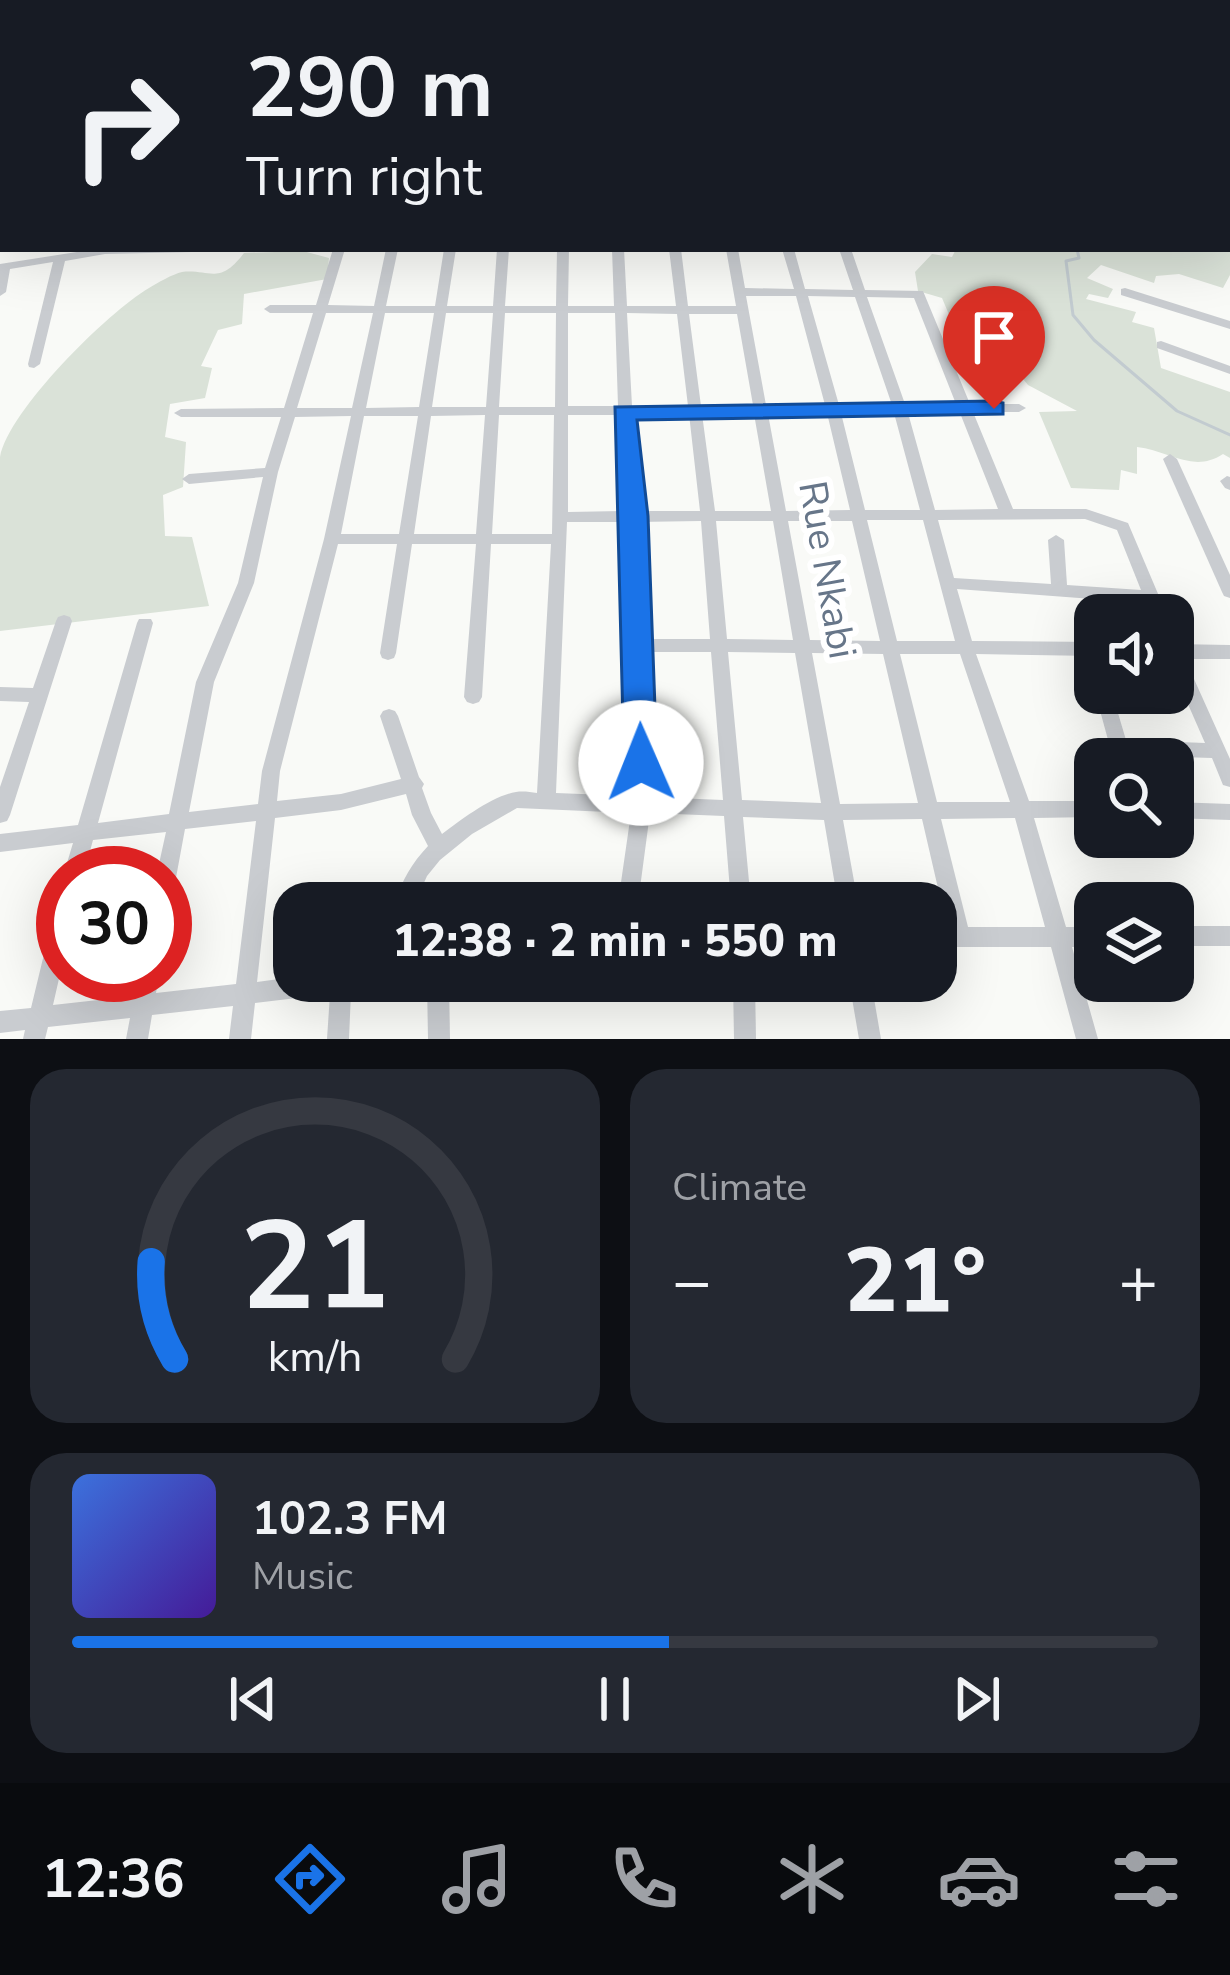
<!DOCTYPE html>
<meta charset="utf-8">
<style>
:root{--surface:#171b24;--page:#242831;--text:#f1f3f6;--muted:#9ea1a6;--line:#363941;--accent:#1a73e8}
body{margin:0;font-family:"Nunito Sans",sans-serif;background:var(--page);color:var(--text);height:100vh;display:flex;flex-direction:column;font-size:45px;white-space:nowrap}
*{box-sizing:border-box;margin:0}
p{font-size:39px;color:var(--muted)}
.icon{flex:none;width:66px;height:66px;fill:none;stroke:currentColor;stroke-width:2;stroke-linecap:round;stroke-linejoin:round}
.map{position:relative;height:1039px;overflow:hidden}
.side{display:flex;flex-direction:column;gap:30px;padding:30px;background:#0d0f14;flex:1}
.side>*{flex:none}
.banner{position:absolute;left:0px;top:0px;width:1230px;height:252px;box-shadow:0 12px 48px #0002;background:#171b24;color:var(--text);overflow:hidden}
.tools{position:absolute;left:1074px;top:594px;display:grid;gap:24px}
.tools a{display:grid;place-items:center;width:120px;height:120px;border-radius:24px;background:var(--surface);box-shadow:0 12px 48px #0002;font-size:60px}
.speed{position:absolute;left:36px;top:846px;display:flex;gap:24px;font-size:60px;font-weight:700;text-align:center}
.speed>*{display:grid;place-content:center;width:156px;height:156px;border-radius:50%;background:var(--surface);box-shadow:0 12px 48px #0002;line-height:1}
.speed .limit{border:18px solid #d22;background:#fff;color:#111}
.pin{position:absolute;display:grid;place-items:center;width:102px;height:102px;color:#fff;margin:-123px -51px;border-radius:50% 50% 50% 0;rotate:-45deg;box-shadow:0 0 12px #0007}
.pin .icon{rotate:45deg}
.me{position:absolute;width:132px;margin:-66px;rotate:359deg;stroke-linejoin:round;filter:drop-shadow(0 0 9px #0008)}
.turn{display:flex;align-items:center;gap:42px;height:252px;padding:0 48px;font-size:54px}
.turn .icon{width:156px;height:156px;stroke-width:2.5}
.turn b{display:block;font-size:84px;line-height:102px}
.big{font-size:90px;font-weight:800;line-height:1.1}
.side .tile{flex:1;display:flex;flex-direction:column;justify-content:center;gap:18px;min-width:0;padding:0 42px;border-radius:36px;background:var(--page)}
.side .dial{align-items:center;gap:0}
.dial svg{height:312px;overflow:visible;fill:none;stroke:var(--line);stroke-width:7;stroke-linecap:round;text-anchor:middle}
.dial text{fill:var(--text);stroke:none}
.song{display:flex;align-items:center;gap:36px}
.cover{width:144px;height:144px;border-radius:18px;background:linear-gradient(135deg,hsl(220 70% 55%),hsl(260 70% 35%))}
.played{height:12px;border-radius:6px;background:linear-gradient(90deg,var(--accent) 55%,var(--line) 55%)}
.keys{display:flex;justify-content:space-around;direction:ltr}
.heat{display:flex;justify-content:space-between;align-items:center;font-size:66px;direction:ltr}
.side .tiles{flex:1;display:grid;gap:30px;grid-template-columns:1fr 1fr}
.tile:last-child{grid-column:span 2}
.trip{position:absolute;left:273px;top:882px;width:684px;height:120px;border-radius:36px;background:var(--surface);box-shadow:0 12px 48px #0002;font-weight:800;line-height:120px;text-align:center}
.tabs{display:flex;height:192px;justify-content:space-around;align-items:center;background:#090b0e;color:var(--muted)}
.tabs .icon{width:84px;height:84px}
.tabs .on{color:var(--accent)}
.tabs b{font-size:54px;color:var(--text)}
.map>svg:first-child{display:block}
.green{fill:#dae2d8}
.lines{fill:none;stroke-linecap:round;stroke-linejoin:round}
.stream{stroke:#c2cbd0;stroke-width:3}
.minor{fill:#c9ccd0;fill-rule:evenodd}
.route{fill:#1a73e8;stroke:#114b97;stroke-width:3}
.labels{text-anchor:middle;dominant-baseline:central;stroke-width:12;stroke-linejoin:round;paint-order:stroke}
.street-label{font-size:39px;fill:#677689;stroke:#fff}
</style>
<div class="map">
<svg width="1230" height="1039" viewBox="0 0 1230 1039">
<rect width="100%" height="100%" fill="#f9faf7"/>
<g class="green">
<path d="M1230 248V275L1223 288 1179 274 1156 276 1154 283 1101 265 1087 278 1113 289 1108 298 1089 294 1086 299 1136 312 1132 322 1154 328 1161 368 1230 392V458L1223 454C1193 474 1168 450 1137 447V474L1121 470 1119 490 1071 488 1039 412 1077 411 1028 385 1014 368 1036 366 1034 358H1012L987 325H965L963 318 950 317 942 298 918 291 915 272 932 254 952 257 956 249Z"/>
<path d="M303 251 329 258 327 279 244 294 242 324 218 330 201 366 212 368 205 398 170 404 165 437 186 442 183 487 163 495 165 536 192 537 209 606 0 631C0 581 0 504 0 457 9 410 107 313 149 288 157 283 173 274 182 272 210 269 219 286 244 253Z"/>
</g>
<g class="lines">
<g class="stream">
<path d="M868 0 874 3"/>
<path d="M1077 249 1079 258 1066 261 1073 315 1094 340 1177 411 1230 435"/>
</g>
<g class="minor">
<path d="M25 0H33L31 3H23Z"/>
<path d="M70 0H78L76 3H68Z"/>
<path d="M137 0H173L161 3H125Z"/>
<rect x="182" y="0" width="8" height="3"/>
<rect x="223" y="0" width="8" height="3"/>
<path d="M254 0H264L260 3H250Z"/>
<path d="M473 0H481L480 3H472Z"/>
<rect x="522" y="0" width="8" height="3"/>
<rect x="574" y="0" width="8" height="3"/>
<rect x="629" y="0" width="8" height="3"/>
<rect x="685" y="0" width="8" height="3"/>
<path d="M740 0H748L749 3H741Z"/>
<path d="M792 0H800L801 3H793Z"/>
<path d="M827 0H836L838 3H829Z"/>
<path d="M1026 0H1035L1038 3H1029Z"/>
<path d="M1077 0H1086L1089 3H1080Z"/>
<path d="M1126 0H1136L1139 3H1129Z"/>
<rect x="0" y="10" width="3" height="4"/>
<path d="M3 37V48L0 49V38Z"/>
<rect x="0" y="55" width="3" height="6"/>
<path d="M1227 107 1230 108V115L1227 114Z"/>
<rect x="0" y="115" width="3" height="6"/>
<path d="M1227 128 1230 129V135L1227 134Z"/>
<path d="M3 146V152L0 153V147Z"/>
<path d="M1227 154 1230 155V161L1227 160Z"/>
<path d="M3 163V169L0 170V164Z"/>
<path d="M1227 185 1230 186V192L1227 191Z"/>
<path d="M1230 200V210L1227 211V201Z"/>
<path d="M3 207V226H0V208Z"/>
<rect x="1227" y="227" width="3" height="7"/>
<rect x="0" y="232" width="3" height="6"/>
<path d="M96 249H198L192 252 105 254 65 261 40 364 34 368 29 367 28 364 53 262 10 269 6 292 0 296V264Z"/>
<path d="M333 249H345L328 305 374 306 386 249H398L386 306H435L444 249H456L447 306H493L497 249H509L505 306H556L557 249H569L568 306H614L612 249H624L627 306H676L669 249H681L688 306H736L726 249H738L745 288 794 289 782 249H794L805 289 853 290 839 249H851L865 290 923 291 970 404H1019L1026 408 1019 412H973L1013 509H1086L1128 523 1167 615H1151L1146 603 957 589 972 641 1095 642V656L976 654 1029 801H1095V817L1034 818 1066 927H1095V947H1072L1098 1039H1076L1051 947H936V927H947L922 819 843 820 858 903H838L824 820 743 817 751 903H731L724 816 650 813 638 903H618L631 813 517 808 472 834 440 860 427 876 415 903H395C402 880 412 863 428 846L412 815 406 794 341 810 275 818 257 982 294 977V981H366L363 988 351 992 349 1039H327L330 994 255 1003 251 1039H229L233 1006 152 1015 148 1039H126L130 1018 48 1027 45 1039H23L25 1030 0 1033V1011L31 1008 53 917 56 910 63 907V961L53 1005 134 996 137 975H159L156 993 236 984 256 821 185 829 175 883 172 890 165 892V873H157L166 832 93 840 84 873H64L73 843 0 852V834L78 825 137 623 139 619H151L153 623 98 823 169 814 196 682 238 583 263 477 189 484 182 479 189 474 265 468 281 417H181L174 413 181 409 284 408 313 313H270L264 309 270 305H316ZM746 296H796L825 405H766ZM808 296 855 297 892 405H839ZM867 297 914 298 956 404H905ZM326 313H373L352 408H297ZM385 313H434L419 407 366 408ZM446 313H493L486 407H432ZM505 313H556L555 407H499ZM568 313H615L618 406H568ZM627 313 677 314 688 406H632ZM689 314H737L753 405 701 406ZM827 413 850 510 786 511 768 414ZM841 413H894L920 510H865ZM908 413H960L998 509 935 510ZM689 414 700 511H637L632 415ZM702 414H754L771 511H715ZM485 415 476 534H414L431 416ZM499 415H554L552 534H492ZM568 415H618L622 511 568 512ZM351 416 324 539 262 771 258 804 189 812 214 682 254 583 278 472 295 417ZM364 416H418L399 534H341ZM1085 519 1117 530 1141 590 1067 585 1064 540 1056 535 1048 540 1051 584 954 578 938 520ZM867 520H923L955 641H897ZM701 521 710 639H643L637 522ZM716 521H773L793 640 727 639ZM788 521H852L880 641 810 640ZM567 522H622L632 796 556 793ZM338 544H397L380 653 382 658 388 660 394 658 396 653 412 544H476L464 697 467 702 473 704 479 702 482 697 491 544H551L537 793C530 792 523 791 516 792 492 796 461 820 442 834L431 813 422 788 424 784 419 777 398 716 395 711 389 709 383 711 380 716 401 779 341 794 277 801 280 771ZM644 652H711L723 800 651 797ZM728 652 795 653 821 803 742 800ZM812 653 883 654 918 803 840 804ZM900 654H960L1010 802H937ZM1015 818 1045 927H968L941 819Z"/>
<path d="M1125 288 1230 321V329L1121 295V289Z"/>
<path d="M1161 341 1230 366V374L1157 348V342Z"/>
<path d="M1170 454 1177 459 1230 575V598L1224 596 1222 592 1163 459Z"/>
<path d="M1227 476 1230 477V490L1225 488 1220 481Z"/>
<path d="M64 615 70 617 72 621 10 815 7 821 0 823V787L29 702 0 701V687L33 688 56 621 58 617Z"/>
<path d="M1173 644 1230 645V659H1185L1230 759V787L1223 785 1212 758 1119 755 1113 752 1110 747 1096 696 1098 693H1112L1126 740 1205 743 1173 670Z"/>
<path d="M1173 802 1230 804V820L1173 818Z"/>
<rect x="1173" y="926" width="57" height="20"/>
<path d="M427 981H449L450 1039H428Z"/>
<path d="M733 981H755L756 1039H734Z"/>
<path d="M849 981H871L881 1039H859Z"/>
</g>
</g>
<path class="route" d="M994 401 1003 403V414L637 420 648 516 657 763 653 773H629L624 763 615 407Z"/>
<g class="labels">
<g class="street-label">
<text transform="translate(827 570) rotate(80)">Rue Nkabi</text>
</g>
</g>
</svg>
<div class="tools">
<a><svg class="icon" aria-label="sound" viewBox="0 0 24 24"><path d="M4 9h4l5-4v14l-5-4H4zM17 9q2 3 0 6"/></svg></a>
<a><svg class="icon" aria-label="search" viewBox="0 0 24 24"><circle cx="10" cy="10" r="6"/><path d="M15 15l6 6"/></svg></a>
<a><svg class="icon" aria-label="layers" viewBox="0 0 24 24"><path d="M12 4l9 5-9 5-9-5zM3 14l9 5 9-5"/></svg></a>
</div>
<div class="speed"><div class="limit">30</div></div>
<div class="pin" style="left:994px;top:409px;background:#d93025"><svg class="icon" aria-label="arrive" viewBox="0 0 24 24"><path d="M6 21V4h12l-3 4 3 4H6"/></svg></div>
<svg class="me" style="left:641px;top:763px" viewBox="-20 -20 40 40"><circle r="19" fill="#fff"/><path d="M0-13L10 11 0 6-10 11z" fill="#1a73e8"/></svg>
<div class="trip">12:38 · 2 min · 550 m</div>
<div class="banner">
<div class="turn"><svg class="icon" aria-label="right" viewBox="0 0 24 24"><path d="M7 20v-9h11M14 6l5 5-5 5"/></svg><div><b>290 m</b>Turn right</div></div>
</div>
</div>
<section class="side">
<div class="tiles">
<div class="tile dial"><svg viewBox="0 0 100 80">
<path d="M14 69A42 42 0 1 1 86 69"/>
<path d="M14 69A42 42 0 0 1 8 44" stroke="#1a73e8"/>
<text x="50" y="56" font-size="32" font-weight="700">21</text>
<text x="50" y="72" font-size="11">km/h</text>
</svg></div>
<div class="tile"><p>Climate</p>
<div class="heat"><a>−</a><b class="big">21°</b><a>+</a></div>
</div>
<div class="tile">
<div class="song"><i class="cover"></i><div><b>102.3 FM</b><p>Music</p></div></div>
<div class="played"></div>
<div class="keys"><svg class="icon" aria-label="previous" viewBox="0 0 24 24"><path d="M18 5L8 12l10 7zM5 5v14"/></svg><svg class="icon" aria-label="pause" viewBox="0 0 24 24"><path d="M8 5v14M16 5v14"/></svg><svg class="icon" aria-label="next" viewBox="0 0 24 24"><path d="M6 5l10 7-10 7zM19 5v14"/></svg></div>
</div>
</div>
</section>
<nav class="tabs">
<b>12:36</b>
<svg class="icon on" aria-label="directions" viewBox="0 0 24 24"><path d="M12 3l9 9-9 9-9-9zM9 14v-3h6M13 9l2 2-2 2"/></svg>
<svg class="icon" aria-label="music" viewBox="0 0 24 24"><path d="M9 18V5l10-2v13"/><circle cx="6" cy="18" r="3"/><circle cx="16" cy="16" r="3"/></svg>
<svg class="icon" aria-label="phone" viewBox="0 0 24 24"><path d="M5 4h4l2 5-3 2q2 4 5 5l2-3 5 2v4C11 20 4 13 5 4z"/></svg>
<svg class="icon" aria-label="climate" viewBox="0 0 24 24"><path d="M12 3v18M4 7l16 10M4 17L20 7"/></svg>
<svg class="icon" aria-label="car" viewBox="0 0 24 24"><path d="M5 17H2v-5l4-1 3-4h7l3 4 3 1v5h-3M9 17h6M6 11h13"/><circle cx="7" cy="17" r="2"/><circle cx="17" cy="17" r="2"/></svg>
<svg class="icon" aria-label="filters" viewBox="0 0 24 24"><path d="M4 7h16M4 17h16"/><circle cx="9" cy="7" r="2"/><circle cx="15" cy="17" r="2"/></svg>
</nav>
